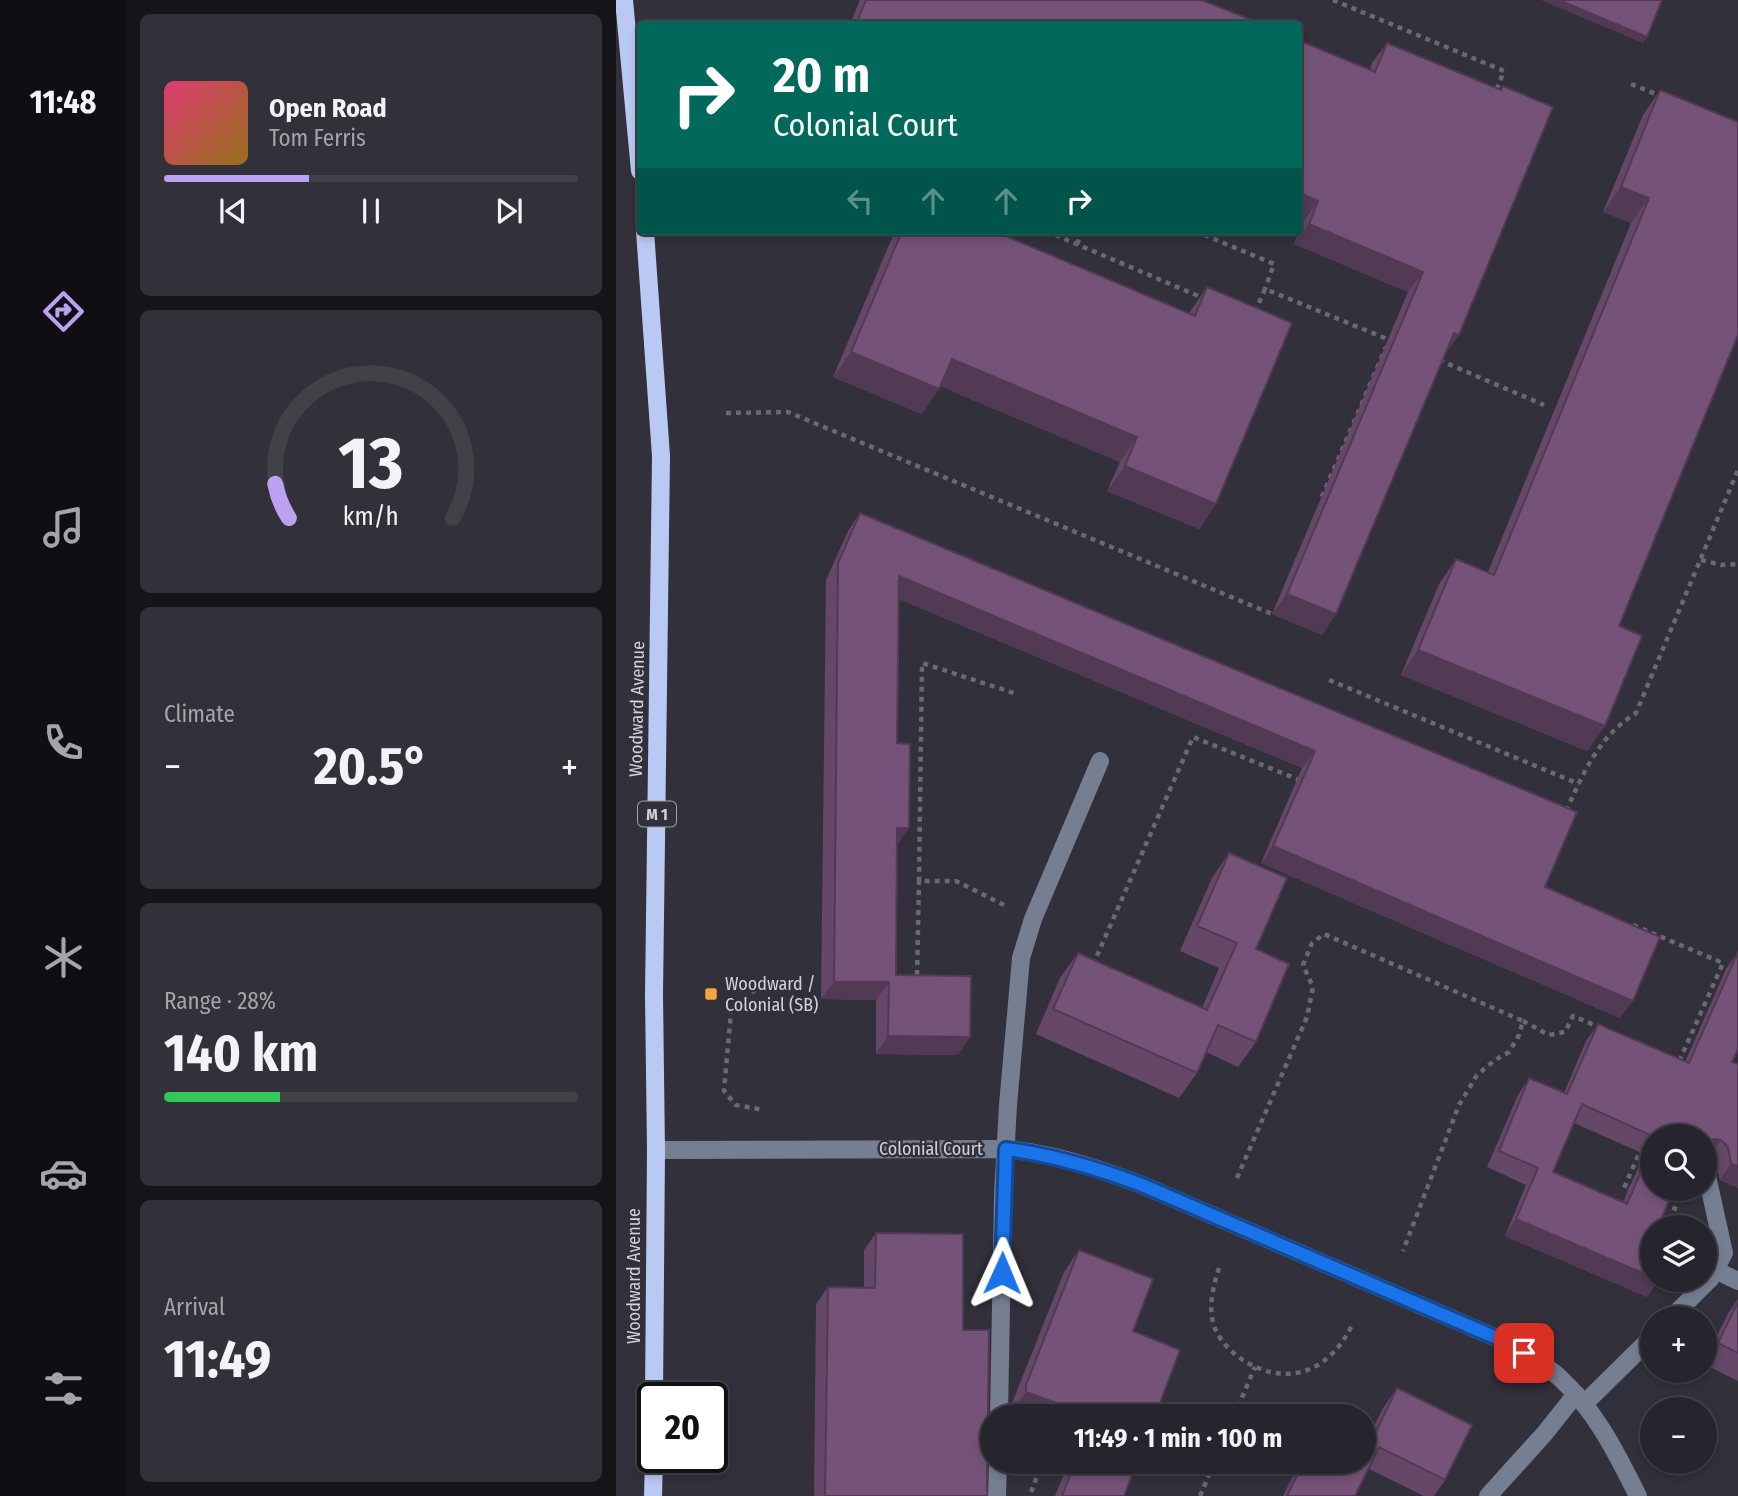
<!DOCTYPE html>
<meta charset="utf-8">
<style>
:root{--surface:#26242c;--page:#323038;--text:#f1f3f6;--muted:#a4a4a9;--line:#424148;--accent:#bca0f2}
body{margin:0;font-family:"Fira Sans Condensed",sans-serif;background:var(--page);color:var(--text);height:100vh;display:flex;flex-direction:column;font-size:26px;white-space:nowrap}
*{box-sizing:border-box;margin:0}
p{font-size:23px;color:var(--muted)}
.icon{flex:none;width:38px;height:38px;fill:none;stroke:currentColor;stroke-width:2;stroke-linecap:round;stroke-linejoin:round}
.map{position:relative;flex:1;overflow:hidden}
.sheet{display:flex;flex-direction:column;gap:14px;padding:14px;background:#151418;width:490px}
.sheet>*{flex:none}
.banner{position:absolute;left:21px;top:21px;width:665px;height:214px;border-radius:7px;box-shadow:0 4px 10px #0003,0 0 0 2px var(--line);background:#00695c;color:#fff;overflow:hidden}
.tools{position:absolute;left:1024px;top:1124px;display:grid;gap:14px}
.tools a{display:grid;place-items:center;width:77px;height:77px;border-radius:50%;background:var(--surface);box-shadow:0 4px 10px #0003,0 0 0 2px var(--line);font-size:35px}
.speed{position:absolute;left:21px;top:1382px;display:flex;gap:14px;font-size:35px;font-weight:700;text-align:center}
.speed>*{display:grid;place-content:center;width:91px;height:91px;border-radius:50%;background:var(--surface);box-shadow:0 4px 10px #0003,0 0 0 2px var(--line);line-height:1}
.speed .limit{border:4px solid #111;border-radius:10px;background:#fff;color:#111}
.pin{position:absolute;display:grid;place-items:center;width:60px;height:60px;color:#fff;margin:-30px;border-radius:14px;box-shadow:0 4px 10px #0006}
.me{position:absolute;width:77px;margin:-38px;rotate:1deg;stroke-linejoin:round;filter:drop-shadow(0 0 5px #0008)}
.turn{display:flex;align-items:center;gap:24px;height:147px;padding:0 21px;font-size:32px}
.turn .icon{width:91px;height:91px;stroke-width:2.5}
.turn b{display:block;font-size:49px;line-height:60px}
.lanes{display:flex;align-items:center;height:66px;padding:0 21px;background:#0003;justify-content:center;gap:35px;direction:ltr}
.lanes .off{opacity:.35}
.big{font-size:52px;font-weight:700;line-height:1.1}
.sheet .card{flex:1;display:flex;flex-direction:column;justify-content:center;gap:10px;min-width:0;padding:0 24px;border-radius:10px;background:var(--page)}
.sheet .dial{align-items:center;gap:0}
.dial svg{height:182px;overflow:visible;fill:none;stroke:var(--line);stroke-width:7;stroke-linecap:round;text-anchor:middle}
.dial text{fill:var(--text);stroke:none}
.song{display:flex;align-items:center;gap:21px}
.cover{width:84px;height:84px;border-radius:10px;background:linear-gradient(135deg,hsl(340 70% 55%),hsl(40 70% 35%))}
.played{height:7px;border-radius:4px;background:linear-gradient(90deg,var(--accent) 35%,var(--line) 35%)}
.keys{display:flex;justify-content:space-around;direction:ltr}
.heat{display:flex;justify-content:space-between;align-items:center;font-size:38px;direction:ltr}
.charge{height:10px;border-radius:5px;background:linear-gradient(90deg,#34c759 28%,var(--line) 0)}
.trip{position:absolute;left:364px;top:1404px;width:396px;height:70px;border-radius:35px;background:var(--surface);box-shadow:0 4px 10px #0003,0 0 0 2px var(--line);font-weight:700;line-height:70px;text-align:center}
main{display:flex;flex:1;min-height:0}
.dock{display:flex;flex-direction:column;width:126px;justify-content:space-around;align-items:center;background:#0f0e12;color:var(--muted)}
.dock .icon{width:49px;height:49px}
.dock .active{color:var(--accent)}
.dock b{font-size:32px;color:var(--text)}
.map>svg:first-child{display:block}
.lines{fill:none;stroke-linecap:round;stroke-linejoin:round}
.path{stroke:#6a6871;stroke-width:4.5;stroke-dasharray:5 5;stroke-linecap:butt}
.minor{stroke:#767e92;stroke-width:18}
.major{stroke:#bac9f3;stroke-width:18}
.wall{fill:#654767;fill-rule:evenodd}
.shaded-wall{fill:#523a54}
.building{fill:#755378;stroke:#523a54;stroke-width:2}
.route-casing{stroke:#114b97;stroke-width:18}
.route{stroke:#1a73e8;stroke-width:12}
.poi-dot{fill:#f1a63f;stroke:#32303a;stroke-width:2.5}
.labels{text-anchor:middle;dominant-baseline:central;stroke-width:5;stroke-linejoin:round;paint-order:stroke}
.shield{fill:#32303a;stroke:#a3a1a9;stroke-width:2}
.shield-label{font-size:16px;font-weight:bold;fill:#d4d2d9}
.street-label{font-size:18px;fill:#d4d2d9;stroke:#32303a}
.poi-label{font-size:18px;fill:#d4d2d9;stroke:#32303a;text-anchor:start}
</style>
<main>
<nav class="dock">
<b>11:48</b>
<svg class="icon active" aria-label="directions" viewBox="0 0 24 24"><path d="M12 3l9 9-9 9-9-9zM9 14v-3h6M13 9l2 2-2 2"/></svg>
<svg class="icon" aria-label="music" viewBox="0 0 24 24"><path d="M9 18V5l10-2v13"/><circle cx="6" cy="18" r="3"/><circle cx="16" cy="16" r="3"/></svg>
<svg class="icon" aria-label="phone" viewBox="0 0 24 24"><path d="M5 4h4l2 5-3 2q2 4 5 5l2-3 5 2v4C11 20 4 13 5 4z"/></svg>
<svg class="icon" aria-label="climate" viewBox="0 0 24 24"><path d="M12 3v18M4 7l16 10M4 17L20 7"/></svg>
<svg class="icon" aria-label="car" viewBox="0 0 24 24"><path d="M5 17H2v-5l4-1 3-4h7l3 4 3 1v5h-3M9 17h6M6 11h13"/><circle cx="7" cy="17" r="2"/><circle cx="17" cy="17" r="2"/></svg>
<svg class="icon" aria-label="filters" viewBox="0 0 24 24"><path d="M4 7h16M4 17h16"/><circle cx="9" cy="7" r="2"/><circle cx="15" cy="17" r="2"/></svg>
</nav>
<section class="sheet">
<div class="card">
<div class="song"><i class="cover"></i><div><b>Open Road</b><p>Tom Ferris</p></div></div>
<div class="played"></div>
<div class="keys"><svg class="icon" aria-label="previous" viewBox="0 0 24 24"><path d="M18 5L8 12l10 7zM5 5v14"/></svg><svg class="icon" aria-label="pause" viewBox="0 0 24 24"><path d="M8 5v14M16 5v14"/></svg><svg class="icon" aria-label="next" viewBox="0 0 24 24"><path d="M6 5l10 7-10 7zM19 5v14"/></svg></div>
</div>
<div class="card dial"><svg viewBox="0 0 100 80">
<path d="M14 69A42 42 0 1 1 86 69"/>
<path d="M14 69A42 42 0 0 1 8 54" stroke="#bca0f2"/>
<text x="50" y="56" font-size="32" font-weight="700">13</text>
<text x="50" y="72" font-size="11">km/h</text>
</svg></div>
<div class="card"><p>Climate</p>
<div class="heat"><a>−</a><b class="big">20.5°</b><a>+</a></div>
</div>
<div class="card"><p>Range · 28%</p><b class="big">140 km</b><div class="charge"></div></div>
<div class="card"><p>Arrival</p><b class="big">11:49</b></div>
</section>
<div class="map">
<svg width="1122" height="1496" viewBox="0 0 1122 1496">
<rect width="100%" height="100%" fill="#32303a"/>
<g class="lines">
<g class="path">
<path d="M717 0 888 71 880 91"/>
<path d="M1015 84 1047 97"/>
<path d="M430 231 587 298"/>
<path d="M579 231 658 264 649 289"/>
<path d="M461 244 467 231"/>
<path d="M639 312 649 289 776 341"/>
<path d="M823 360 928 405"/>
<path d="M110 413 172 412 656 614 658 611"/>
<path d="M706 497 770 347"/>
<path d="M1085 560 1106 565 1122 564"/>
<path d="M713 680 963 784"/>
<path d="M950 811C968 772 982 737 1020 713L1122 470"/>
<path d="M388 905 340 881H303L306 663 401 694"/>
<path d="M1017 925 1107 963 1062 1064"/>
<path d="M477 965 577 737 686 781"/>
<path d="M301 975 303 881"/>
<path d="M147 983 115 1011 108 1091 120 1105 148 1110"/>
<path d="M907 1021 933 1035 949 1032 957 1016 985 1028"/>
<path d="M621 1178 691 1017 697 987 687 965 696 943 708 934 907 1021 903 1035 893 1052 879 1060 861 1075 843 1105 787 1251"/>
<path d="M1017 1191 1008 1188 1025 1149"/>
<path d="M1047 1204 1065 1211"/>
<path d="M603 1268C597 1287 592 1307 598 1326 604 1342 617 1354 630 1362 675 1388 715 1369 736 1325"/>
<path d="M618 1416 639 1367"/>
<path d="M415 1492 427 1461"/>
<path d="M584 1496 599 1461"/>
</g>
<g class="minor">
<path d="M40 1150 390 1149C438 1154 481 1168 526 1185L890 1342C908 1354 929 1364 944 1378 980 1411 1001 1454 1022 1496"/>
<path d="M1099 1270 1122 1281"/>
<path d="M1055 1318 1094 1279 1108 1253 1089 1167"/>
<path d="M968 1404 1036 1337"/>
<path d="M383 1416 387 1196 392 1105 405 958 417 919 484 761"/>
<path d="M381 1496 382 1461"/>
<path d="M872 1496 929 1433 960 1394"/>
</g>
<g class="major">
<path d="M8 0 24 171"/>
<path d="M29 231 45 456 38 995 40 1150 38 1398"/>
<path d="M37 1496 38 1458"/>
</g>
</g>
<g class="wall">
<path d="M244 0H586L645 24H234Z"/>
<path d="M682 40 754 70 756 63 771 43 885 90 887 86 843 335 830 352 720 614 706 635 656 614 792 292 678 244 688 221 682 219Z"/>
<path d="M1044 90 1003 626 989 726 971 751 785 675 823 584 840 559 872 572 1015 223 987 212 1027 115Z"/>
<path d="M279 231H387L385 234 573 313 591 287 600 504 583 529 491 491 504 462 324 386 306 414 217 377Z"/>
<path d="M244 513 961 812 929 887 1004 1018 645 863 686 768 283 599 280 975 354 1037 342 1055 260 1054V1000L205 999 210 580 232 531Z"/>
<path d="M613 853 640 949V1042L622 1067 590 1052 581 1073 563 1098 420 1034 444 978 462 953 586 1008 603 968 564 951 596 878Z"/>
<path d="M1122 952 1116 1062 1122 1064V1188L1104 1180 1100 1164 1093 1156H1088V1136H1036V1188L1045 1219 1031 1297 889 1236 910 1185 871 1167 902 1095 913 1078 948 1093 970 1041 982 1024 1069 1062 1110 969ZM958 1123 1028 1154 1007 1202 937 1172Z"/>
<path d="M260 1233 347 1330 371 1496H198L200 1304 212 1287 248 1288V1250Z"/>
<path d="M463 1250 517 1331 394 1413 395 1406 448 1272Z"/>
<path d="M1122 1299V1381L1088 1364V1361L1113 1312Z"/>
<path d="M781 1388 829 1480 818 1496H808L753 1469 739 1496H667L684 1461H747L755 1432 767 1408Z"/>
<path d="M453 1461H521L508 1496H439Z"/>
</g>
<g class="shaded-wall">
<path d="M925 0H943L1031 37 1027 43Z"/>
<path d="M1005 187 1033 198 1015 223 987 212Z"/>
<path d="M682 192 702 201 688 221 682 219Z"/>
<path d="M693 224 807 272 792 292 678 244Z"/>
<path d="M838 333 843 335 828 355Z"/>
<path d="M235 352 323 389 306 414 217 377Z"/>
<path d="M336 359 521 437 504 462 319 384Z"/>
<path d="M509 466 600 504 583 529 491 491Z"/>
<path d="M283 576 699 751 686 768 271 594Z"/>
<path d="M671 594 720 614 706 635 656 614Z"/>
<path d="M802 650 989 726 971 751 785 675Z"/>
<path d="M281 828H293L280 846Z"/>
<path d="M657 846 1017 1001 1004 1018 645 863Z"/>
<path d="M218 982H273L260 1000 205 999Z"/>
<path d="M272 1036 354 1037 342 1055 260 1054Z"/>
<path d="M1098 1139 1105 1140 1093 1156H1088V1148L1093 1142Z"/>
<path d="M1115 1164 1122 1166V1188L1104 1180Z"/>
<path d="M900 1219 1036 1277V1279L1043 1280 1031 1297 889 1236Z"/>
<path d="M410 1392 476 1416H401L394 1413Z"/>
</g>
<g class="building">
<path d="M250 0H586L645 24H240Z"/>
<path d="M943 0H1046L1031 37Z"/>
<path d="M682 40 759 72 771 43 885 90 887 86 937 107 843 335 838 333 720 614 671 594 807 272 693 224 702 201 682 192Z"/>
<path d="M1044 90 1122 122V335L1003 626 1026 636 989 726 802 650 840 559 878 575 1033 198 1005 187Z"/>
<path d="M286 231H387L385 234 579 316 591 287 676 323 600 504 509 466 521 437 336 359 323 389 235 352Z"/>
<path d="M244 513 961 812 929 887 1044 937 1017 1001 657 846 699 751 283 576 281 743 294 744 293 828H281L280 975 355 976 354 1037 272 1036 273 982H218L222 563Z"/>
<path d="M613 853 671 878 640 949 673 964 640 1042 602 1025 581 1073 437 1009 462 953 591 1010 621 943 581 926Z"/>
<path d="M1122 952V1049L1116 1062 1122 1064V1166L1115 1164 1112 1147 1105 1140 1098 1139 1093 1142 1090 1153H1088V1136H1036L966 1104 937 1172 1011 1204 1036 1147V1188H1059L1045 1219 1064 1227H1036V1277L900 1219 922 1168 883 1151 913 1078 951 1094 982 1024 1073 1063Z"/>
<path d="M260 1233 347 1234V1330H373L371 1496H209L212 1287 259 1288Z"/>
<path d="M463 1250 537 1279 517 1331 564 1350 539 1416H476L410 1392V1385Z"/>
<path d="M1122 1302V1353L1102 1343Z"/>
<path d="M781 1388 856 1425 829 1480 763 1447 739 1496H671L688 1461H747V1428L759 1434Z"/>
<path d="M713 1411 722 1416H711Z"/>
<path d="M460 1461H521L508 1496H446Z"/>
</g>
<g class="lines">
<g class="route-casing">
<path id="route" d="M386 1273 390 1149C438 1155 481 1168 526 1185L890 1342 908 1353"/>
</g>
<use href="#route" class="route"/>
</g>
<rect class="poi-dot" x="88" y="987" width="14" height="14" rx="3.5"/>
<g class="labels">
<rect class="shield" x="22" y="801.5" width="38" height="25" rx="5"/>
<g class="shield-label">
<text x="41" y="814">M 1</text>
</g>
<g class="street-label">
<text transform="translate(21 709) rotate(-89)">Woodward Avenue</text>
<text x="315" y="1149">Colonial Court</text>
<text transform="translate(18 1276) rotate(-90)">Woodward Avenue</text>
</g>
<g class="poi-label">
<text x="109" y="984">Woodward /<tspan x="109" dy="21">Colonial (SB)</tspan></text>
</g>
</g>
</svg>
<div class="tools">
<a><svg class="icon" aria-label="search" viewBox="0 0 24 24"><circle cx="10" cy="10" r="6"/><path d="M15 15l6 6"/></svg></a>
<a><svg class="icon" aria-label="layers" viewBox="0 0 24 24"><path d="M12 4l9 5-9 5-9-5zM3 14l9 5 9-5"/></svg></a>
<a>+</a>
<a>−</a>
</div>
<div class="speed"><div class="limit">20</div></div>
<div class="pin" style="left:908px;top:1353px;background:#d93025"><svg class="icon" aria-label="arrive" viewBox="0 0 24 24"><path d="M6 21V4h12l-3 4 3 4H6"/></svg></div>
<svg class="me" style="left:386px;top:1273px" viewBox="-20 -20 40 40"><path d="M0-17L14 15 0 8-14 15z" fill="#1a73e8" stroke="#fff" stroke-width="4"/></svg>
<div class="trip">11:49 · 1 min · 100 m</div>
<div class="banner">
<div class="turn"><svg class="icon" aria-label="right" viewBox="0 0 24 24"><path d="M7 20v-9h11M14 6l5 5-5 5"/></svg><div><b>20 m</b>Colonial Court</div></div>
<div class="lanes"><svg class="icon off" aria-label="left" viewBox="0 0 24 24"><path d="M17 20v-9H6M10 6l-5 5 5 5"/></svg><svg class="icon off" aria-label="ahead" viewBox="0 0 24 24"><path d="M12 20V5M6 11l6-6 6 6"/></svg><svg class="icon off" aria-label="ahead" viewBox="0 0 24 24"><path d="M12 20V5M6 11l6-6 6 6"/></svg><svg class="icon" aria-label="right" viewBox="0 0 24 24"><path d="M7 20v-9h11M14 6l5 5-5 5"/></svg></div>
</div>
</div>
</main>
